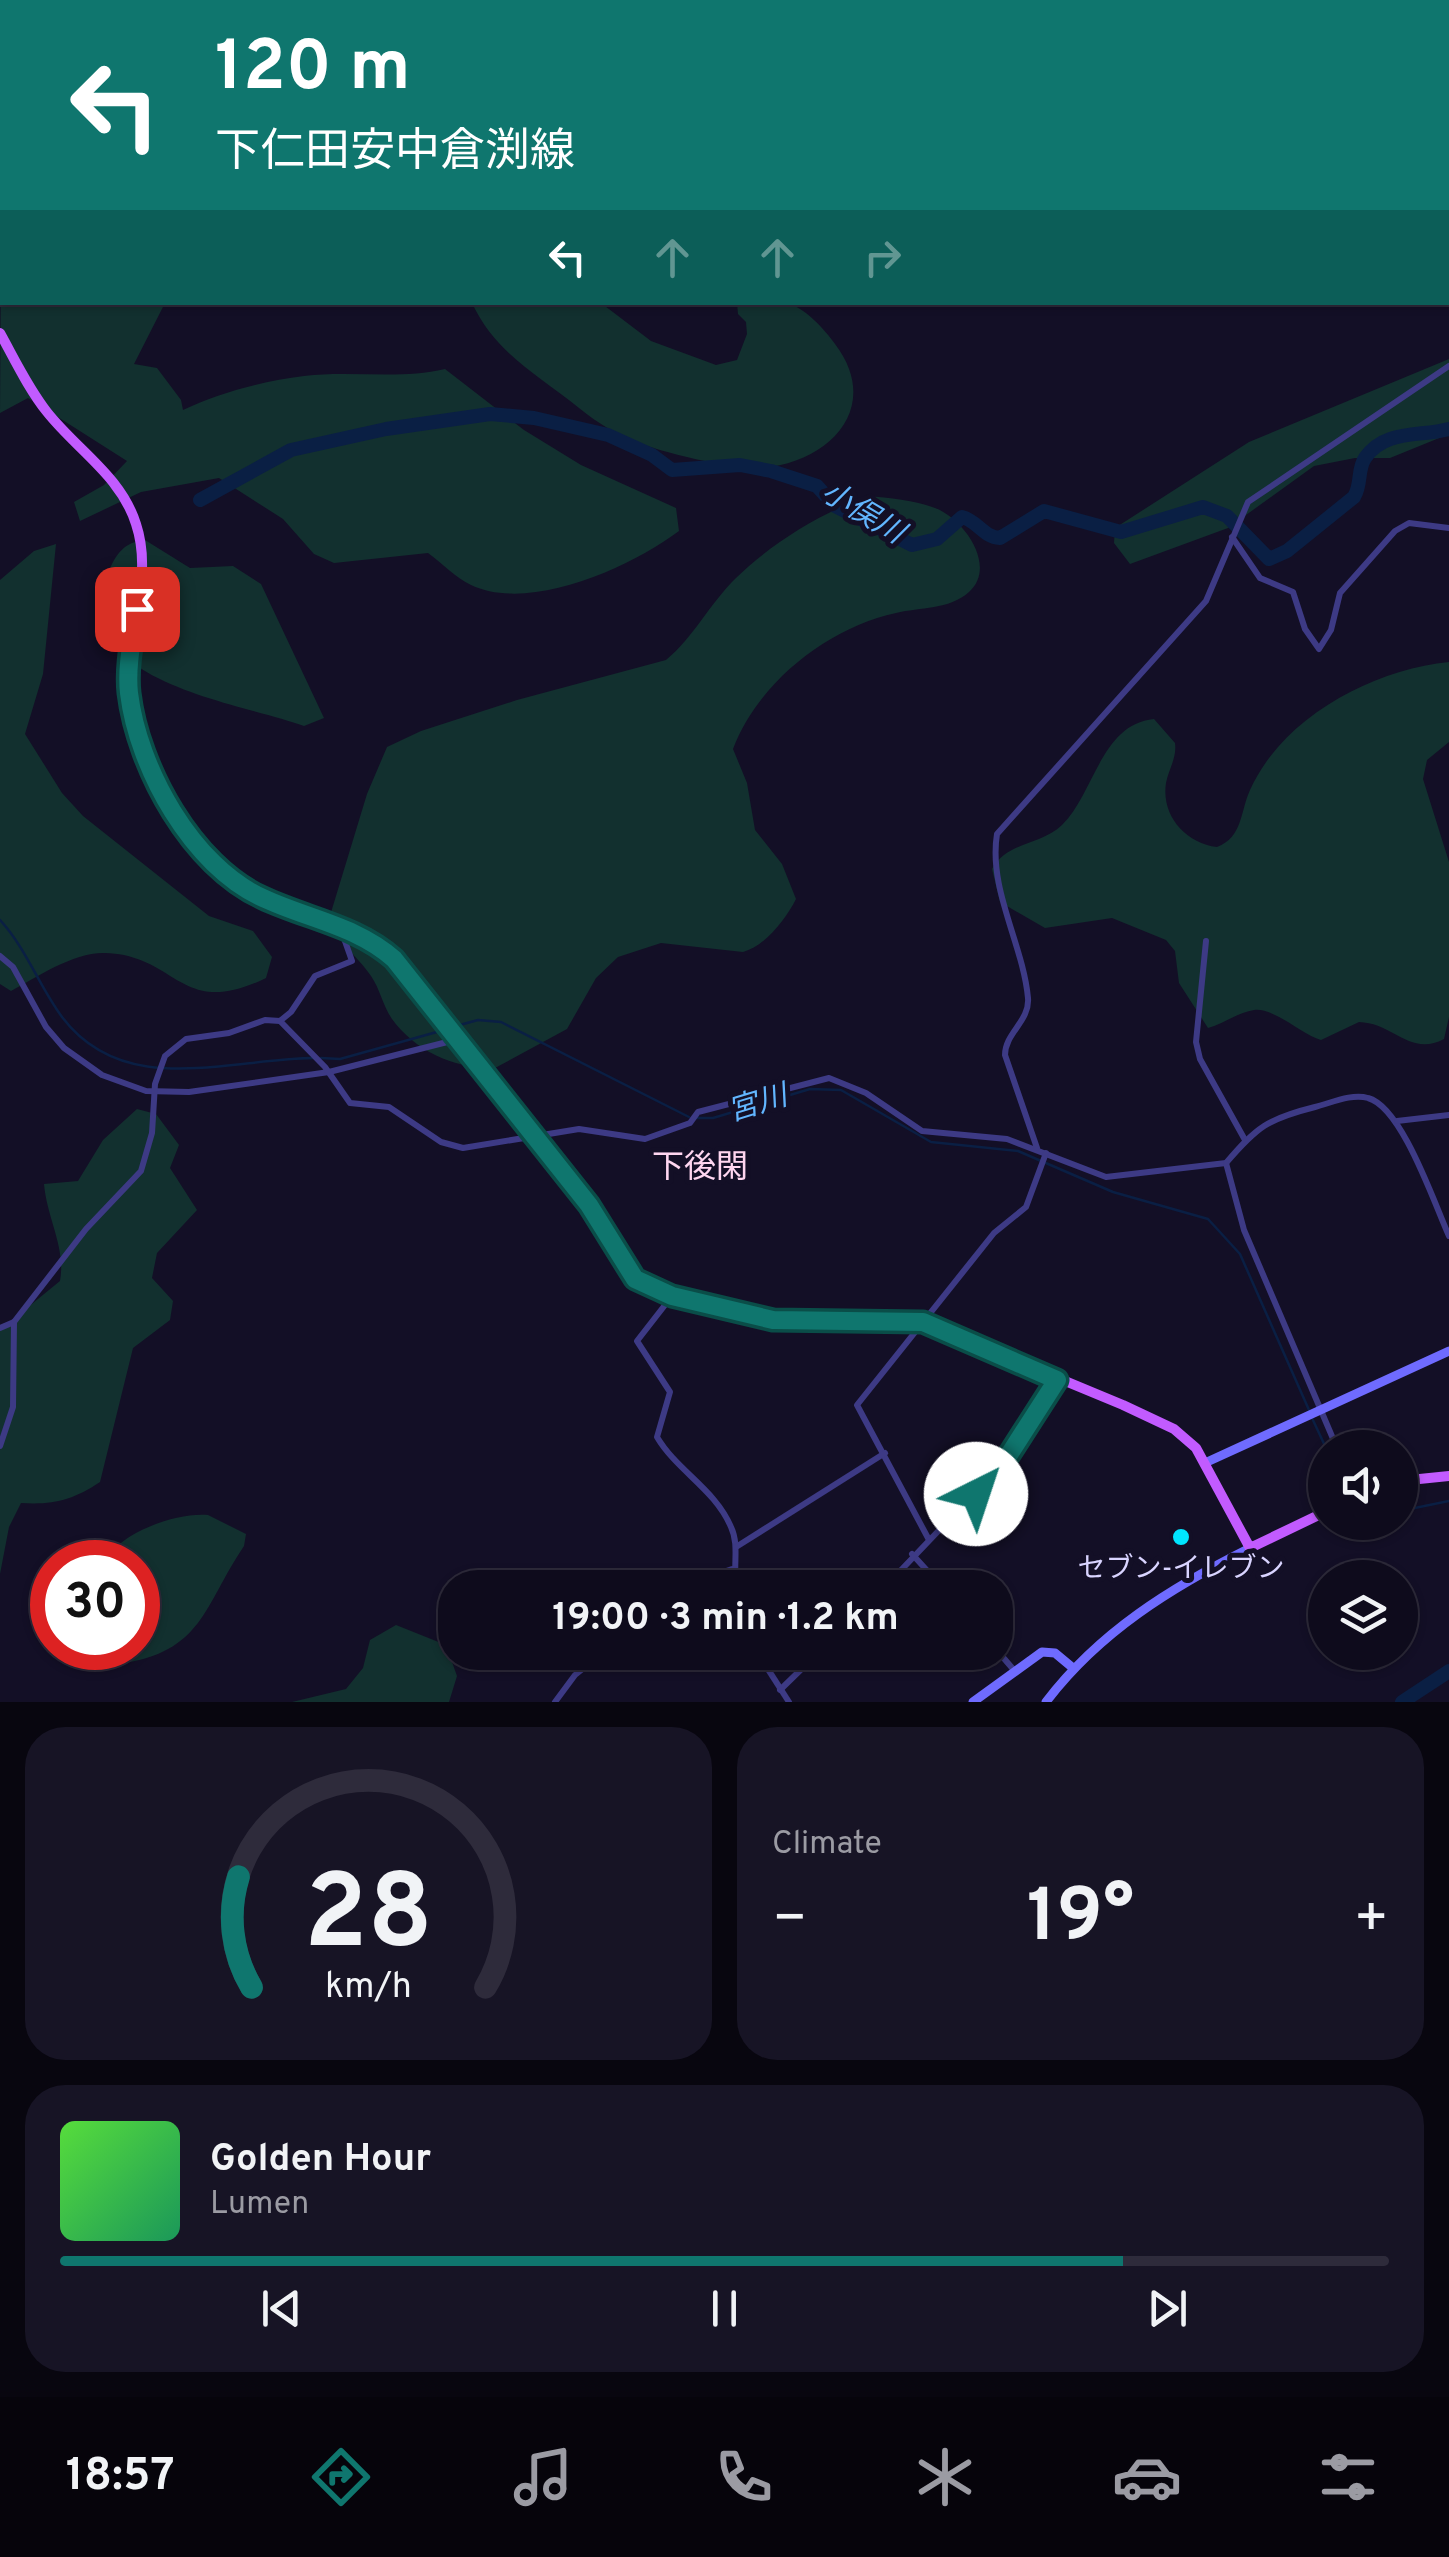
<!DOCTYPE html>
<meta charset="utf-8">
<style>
:root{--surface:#0e0b1c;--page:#171425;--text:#f1f3f6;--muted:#9b9ba3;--line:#2e2b3b;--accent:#0f766e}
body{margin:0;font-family:Overpass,"Noto Sans JP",sans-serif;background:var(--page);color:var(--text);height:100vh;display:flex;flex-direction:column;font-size:38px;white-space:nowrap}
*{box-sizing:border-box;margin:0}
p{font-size:32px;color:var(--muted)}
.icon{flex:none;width:55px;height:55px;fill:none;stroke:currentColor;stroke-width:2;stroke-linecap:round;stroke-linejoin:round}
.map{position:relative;height:1702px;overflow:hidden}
.sheet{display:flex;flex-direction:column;gap:25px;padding:25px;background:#08060f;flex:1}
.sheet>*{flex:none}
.guide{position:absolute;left:0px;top:0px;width:1450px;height:305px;box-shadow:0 2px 8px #0004,0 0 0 2px var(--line);background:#0f766e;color:#fff;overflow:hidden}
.fabs{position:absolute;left:1308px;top:1430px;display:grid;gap:20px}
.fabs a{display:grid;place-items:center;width:110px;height:110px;border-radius:50%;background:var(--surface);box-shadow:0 2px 8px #0004,0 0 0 2px var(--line);font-size:50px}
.speed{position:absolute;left:30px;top:1540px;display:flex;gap:20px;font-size:50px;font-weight:700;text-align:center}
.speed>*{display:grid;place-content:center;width:130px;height:130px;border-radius:50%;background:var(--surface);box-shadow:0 2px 8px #0004,0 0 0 2px var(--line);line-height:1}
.speed .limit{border:15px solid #d22;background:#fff;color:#111}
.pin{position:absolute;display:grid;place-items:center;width:85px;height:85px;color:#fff;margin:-42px;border-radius:20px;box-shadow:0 5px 15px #0006}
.me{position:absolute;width:110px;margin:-55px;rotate:41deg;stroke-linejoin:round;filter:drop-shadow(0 0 8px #0008)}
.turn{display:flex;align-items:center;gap:35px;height:210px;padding:0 50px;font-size:45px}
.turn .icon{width:130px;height:130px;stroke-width:2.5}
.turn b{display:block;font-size:70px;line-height:85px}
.lanes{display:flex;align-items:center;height:95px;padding:0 50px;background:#0003;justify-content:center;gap:50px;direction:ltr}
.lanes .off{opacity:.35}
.big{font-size:75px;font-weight:700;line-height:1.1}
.sheet .card{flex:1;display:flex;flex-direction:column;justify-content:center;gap:15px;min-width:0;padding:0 35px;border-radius:40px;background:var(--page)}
.sheet .dial{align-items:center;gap:0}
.dial svg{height:260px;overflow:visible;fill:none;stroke:var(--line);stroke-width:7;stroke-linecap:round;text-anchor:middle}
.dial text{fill:var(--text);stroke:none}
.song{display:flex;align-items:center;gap:30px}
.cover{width:120px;height:120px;border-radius:15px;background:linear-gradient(135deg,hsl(110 70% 55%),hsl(150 70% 35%))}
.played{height:10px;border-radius:5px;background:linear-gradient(90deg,var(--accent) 80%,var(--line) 80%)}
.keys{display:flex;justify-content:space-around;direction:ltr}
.heat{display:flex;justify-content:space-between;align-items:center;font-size:55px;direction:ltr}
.sheet .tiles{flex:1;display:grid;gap:25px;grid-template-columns:1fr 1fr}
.card:last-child{grid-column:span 2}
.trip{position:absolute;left:438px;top:1570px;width:575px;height:100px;border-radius:40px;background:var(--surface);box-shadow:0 2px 8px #0004,0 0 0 2px var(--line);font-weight:700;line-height:100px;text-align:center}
.tab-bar{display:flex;height:160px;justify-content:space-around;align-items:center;background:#06040b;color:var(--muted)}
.tab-bar .icon{width:70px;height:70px}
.tab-bar .active{color:var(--accent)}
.tab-bar b{font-size:45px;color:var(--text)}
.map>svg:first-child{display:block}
.green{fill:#12302f}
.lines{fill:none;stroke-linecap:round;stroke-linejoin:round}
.stream{stroke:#0a1f44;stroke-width:2.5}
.river{stroke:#0a1f44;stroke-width:14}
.street{stroke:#3d3a85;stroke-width:6}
.secondary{stroke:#6f6bff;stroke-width:9}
.primary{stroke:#c25bff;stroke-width:10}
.route-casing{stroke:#0a4d48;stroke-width:25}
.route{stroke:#0f766e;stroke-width:18}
.poi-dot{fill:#00e5ff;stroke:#130f26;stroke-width:4}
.labels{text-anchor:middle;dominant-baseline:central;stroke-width:10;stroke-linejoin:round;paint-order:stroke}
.poi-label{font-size:28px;fill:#d9d4ff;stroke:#130f26}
.water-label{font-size:30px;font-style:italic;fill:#62b6ff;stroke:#130f26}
.quarter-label{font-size:32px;fill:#ffd6f0;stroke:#130f26}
</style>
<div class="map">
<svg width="1449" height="1702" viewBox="0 0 1449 1702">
<rect width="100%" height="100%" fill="#130f26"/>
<g class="green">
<path d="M2 86V302L165 303 134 364 157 368 181 400 183 410C219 393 263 381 304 376 351 370 399 380 445 369L524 430 581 465 676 508 679 531C631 567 530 613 471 585 456 578 442 563 428 553L334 563 314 554 283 519 219 478 141 492 80 521 74 502 104 485 127 461 28 398 0 413Z"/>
<path d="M472 303H601L651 341 716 365 737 360 747 334 746 322 738 314 737 303C752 302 775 298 790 304 807 310 825 330 835 344 880 403 836 457 771 467 746 471 719 464 695 459 646 447 619 440 579 408 537 374 496 354 472 303Z"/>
<path d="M1449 359V434L1390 458H1355L1314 466 1228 528 1130 564 1114 543 1115 528 1249 442Z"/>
<path d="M867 496C889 498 914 500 935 508 963 518 998 566 969 592 949 610 920 607 896 613 827 628 758 683 733 749L747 783 755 830 782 864 796 899C786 919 765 946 743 952L661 943 618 957 596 978 567 1029 495 1068C455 1069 415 1051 392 1019 383 1006 380 989 371 976 356 954 339 945 329 919L367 794 387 747 421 731 517 700 666 660C694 637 710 603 736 578 773 542 820 514 867 496Z"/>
<path d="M145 540 190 568 233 566 261 584 324 718 304 726C239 702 61 681 108 573 116 554 124 542 145 540Z"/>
<path d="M56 544 43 674 25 734 62 793 83 816 209 916 253 931 272 957 266 978C180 1020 178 955 105 953 74 952 37 977 11 991L0 984V580L34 551Z"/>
<path d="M1449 662V742L1427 760 1423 779 1449 862V1017L1444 1039C1410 1057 1394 1023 1359 1022L1321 1040C1302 1035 1274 1007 1254 1010 1239 1012 1223 1024 1208 1028L1179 983 1175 951 1166 940 1112 918 1045 928 1000 902 992 869C1008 841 1040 846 1062 825 1094 794 1101 724 1154 719L1175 743C1177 758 1169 768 1166 783 1161 815 1185 843 1217 847 1243 837 1240 812 1250 790 1283 717 1372 670 1449 662Z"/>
<path d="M137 1109 156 1114 179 1145 170 1168 197 1210 157 1253 152 1278 173 1301 170 1320 133 1348 100 1482C73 1500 54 1505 21 1503L9 1527 0 1574V1330L60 1281C66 1247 47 1219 44 1184L78 1181 103 1140Z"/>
<path d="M208 1515 246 1534 244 1546C203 1607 203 1652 119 1664L108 1648H138V1562H104C119 1533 176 1512 208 1515Z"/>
<path d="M396 1625 446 1645 457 1676 449 1702H292L346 1689 363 1668 370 1640Z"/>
</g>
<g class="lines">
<g class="stream">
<path d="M0 920C26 948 39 986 62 1017 124 1099 227 1059 313 1058"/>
<path d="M456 1026 478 1020 501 1022 689 1117"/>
<path d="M321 1058 340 1059 444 1030"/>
<path d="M697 1118H713L810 1089 841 1090 931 1142 1018 1151 1113 1192 1208 1219 1240 1254 1309 1410"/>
<path d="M1312 1418 1326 1448"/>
<path d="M1400 1511 1449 1501"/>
</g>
<g class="river">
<path d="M200 500 291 450 386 429 490 414 534 418 608 435 652 455 672 470 740 465 771 471 817 486 835 506 912 545 937 539 962 517C978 521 983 537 1000 538L1044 511 1121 532 1203 507 1227 516 1269 559 1287 551 1354 497C1362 484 1357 470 1365 458 1385 429 1420 437 1449 429"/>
<path d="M1402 1702 1449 1671"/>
</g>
<g class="street">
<path d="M1232 537 1260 578 1293 592 1305 629 1319 649 1331 630 1340 593 1395 531 1409 523 1449 528"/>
<path d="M1206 941 1196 1042 1200 1059 1245 1140"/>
<path d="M0 956 13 967 46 1027 64 1048 102 1075 146 1091 189 1092 329 1072 459 1039"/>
<path d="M280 1021 325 1067 350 1103 389 1107 441 1142 463 1148 579 1129 645 1139 690 1123 698 1112 829 1078 866 1093 922 1131 1007 1139 1106 1177 1226 1163C1257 1127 1267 1119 1315 1107 1331 1103 1352 1093 1368 1098 1402 1107 1434 1203 1449 1236"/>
<path d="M1397 1121 1449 1115"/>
<path d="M1037 1148 1005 1055C1005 1033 1030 1021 1028 998 1023 944 988 889 997 834L1206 601 1248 502 1449 366"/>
<path d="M1226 1163 1244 1230 1337 1448"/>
<path d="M672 1296 637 1341 670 1392 657 1437C677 1471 715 1489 731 1527 740 1546 732 1567 737 1588"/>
<path d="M0 1328 14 1322 86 1229 141 1171 152 1133 155 1084 165 1056 186 1039 229 1033 265 1020 280 1021 291 1012 315 976 352 961 340 927"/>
<path d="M0 1446 13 1407 14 1322"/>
<path d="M928 1538 857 1405 994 1233 1026 1207 1046 1153"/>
<path d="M736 1547 885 1453"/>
<path d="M912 1554 943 1588"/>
<path d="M677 1588 732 1569"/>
<path d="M884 1588 1005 1461 1057 1379"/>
<path d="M995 1648 1013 1669"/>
<path d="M757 1652 789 1702"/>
<path d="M780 1690 819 1652"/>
<path d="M555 1702 575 1675 604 1652"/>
</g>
<g class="secondary">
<path d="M127 2 129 0"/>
<path d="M0 241 2 234"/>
<path d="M1207 1462 1449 1351"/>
<path d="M973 1702 1042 1652 1055 1653 1073 1668"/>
<path d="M1046 1702C1099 1632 1172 1587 1250 1548"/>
</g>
<g class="primary">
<path d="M0 333C15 360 28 388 47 412 77 450 121 476 136 524 152 572 132 619 128 667 124 718 167 818 202 855 255 911 339 910 395 959L589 1205 635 1279 672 1296 773 1320 923 1322 1123 1405 1174 1429 1196 1448 1250 1548 1325 1512"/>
<path d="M1400 1481 1449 1476"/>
</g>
</g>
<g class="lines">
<g class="route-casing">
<path id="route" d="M137 609C133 637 126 665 129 693 138 768 192 866 263 898 308 919 357 926 394 959L589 1205 635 1279 672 1296 773 1320 923 1322 1057 1380 1005 1461 976 1494"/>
</g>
<use href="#route" class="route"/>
</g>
<circle class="poi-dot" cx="1181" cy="1537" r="10"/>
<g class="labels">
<g class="poi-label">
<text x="1181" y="1570">セブン-イレブン</text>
</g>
<g class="water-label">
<text transform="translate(862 514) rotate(31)">小俣川</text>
<text transform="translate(758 1105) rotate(-17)">宮川</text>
</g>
<g class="quarter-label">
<text x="700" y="1169">下後閑</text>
</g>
</g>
</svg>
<div class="fabs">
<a><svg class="icon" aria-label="sound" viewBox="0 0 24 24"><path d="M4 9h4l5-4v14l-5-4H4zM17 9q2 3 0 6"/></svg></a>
<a><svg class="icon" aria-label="layers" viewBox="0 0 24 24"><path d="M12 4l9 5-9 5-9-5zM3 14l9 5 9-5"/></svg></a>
</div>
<div class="speed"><div class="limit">30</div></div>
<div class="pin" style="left:137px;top:609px;background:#d93025"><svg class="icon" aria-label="arrive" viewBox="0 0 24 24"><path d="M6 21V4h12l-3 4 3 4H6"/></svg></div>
<svg class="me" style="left:976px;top:1494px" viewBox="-20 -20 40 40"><circle r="19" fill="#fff"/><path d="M0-13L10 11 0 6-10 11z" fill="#0f766e"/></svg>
<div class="trip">19:00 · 3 min · 1.2 km</div>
<div class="guide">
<div class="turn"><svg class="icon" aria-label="left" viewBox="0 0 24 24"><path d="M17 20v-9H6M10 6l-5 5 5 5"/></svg><div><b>120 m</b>下仁田安中倉渕線</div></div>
<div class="lanes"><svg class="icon" aria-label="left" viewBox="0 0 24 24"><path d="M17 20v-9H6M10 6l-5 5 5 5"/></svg><svg class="icon off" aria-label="ahead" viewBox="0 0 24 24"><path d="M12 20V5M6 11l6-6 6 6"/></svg><svg class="icon off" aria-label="ahead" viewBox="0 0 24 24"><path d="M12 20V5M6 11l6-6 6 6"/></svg><svg class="icon off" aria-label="right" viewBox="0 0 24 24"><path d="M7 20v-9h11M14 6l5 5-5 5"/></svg></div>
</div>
</div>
<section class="sheet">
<div class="tiles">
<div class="card dial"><svg viewBox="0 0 100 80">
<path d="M14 69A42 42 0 1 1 86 69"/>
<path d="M14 69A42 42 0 0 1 10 35" stroke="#0f766e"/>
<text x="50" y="56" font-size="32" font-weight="700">28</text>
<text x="50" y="72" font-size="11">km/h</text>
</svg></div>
<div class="card"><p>Climate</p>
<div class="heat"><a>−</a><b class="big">19°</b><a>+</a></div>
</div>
<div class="card">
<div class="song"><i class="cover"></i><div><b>Golden Hour</b><p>Lumen</p></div></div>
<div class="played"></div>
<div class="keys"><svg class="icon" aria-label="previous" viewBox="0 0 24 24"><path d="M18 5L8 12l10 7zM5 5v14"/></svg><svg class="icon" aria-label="pause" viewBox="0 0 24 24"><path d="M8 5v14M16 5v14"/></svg><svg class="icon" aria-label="next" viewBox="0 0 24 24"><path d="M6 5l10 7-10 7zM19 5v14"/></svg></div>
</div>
</div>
</section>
<nav class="tab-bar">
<b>18:57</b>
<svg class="icon active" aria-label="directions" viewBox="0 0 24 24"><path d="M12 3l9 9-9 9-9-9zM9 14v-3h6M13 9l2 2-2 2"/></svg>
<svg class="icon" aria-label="music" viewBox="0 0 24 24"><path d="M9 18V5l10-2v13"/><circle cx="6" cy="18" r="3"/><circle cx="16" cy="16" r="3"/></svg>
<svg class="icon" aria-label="phone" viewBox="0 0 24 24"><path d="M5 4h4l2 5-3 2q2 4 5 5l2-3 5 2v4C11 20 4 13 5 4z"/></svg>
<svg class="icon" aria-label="climate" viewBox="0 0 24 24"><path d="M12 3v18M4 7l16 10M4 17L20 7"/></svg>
<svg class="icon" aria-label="car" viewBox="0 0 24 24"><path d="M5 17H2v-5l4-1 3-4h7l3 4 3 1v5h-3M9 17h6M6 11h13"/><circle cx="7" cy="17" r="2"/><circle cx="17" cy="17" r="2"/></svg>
<svg class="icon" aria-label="filters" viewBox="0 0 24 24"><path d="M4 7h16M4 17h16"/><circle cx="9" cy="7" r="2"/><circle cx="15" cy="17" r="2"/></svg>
</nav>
